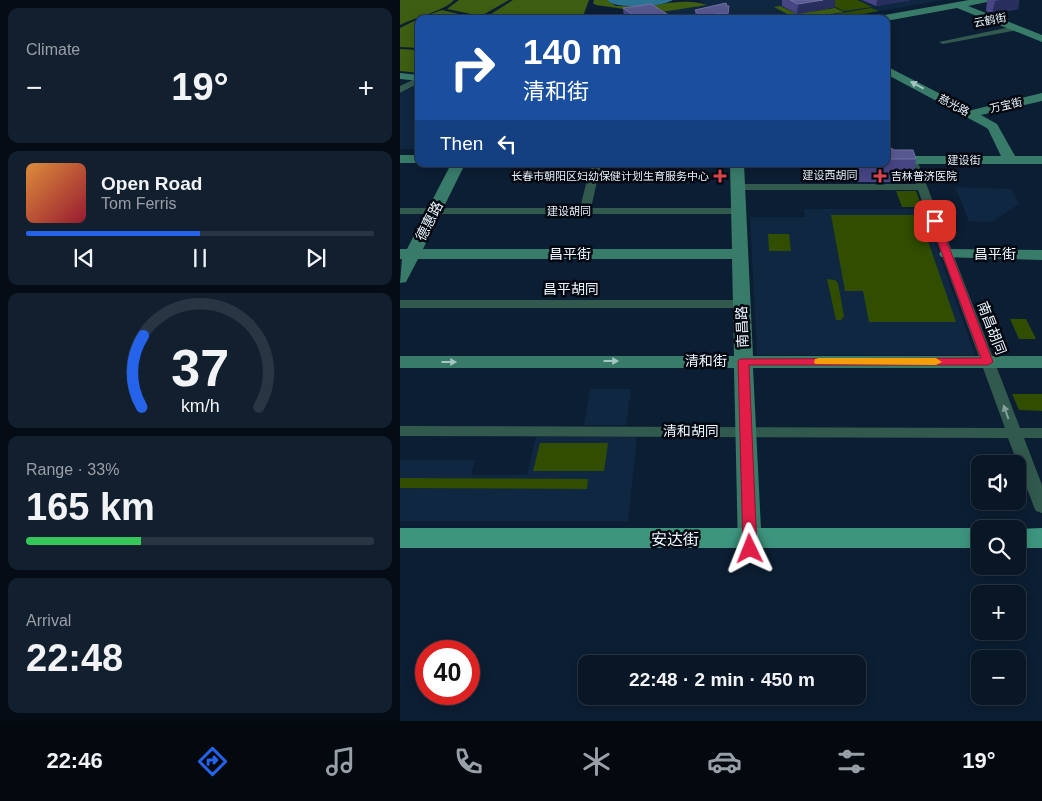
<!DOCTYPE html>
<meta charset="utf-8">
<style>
:root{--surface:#091626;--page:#121f2e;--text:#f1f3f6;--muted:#999fa7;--line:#293543;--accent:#2563eb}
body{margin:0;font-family:Arial,"Noto Sans SC",sans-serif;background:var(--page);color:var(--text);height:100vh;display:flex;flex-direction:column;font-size:19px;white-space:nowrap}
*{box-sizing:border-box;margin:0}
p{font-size:16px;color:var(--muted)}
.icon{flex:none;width:28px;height:28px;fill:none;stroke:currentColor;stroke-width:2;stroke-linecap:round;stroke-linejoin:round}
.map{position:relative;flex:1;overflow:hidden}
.panel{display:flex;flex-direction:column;gap:8px;padding:8px;background:#050c15;width:400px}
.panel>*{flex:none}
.top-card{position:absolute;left:15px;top:15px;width:475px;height:152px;border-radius:10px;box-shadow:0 2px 12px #0003,0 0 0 1px var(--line);background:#1a4fa0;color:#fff;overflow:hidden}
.controls{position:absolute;left:571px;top:455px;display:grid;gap:10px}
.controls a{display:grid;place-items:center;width:55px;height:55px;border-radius:10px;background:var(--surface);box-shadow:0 2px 12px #0003,0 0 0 1px var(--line);font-size:25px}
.speed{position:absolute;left:15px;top:640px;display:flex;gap:10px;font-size:25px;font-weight:700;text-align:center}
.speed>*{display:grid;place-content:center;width:65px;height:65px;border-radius:50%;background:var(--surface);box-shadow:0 2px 12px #0003,0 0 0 1px var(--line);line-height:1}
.speed .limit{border:8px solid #d22;background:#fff;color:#111}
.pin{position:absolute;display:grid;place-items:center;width:42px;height:42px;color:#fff;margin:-21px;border-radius:10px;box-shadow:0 2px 8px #0006}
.me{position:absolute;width:55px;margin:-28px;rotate:358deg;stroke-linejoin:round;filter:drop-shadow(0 0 4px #0008)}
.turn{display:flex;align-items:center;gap:18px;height:105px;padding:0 25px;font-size:22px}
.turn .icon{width:65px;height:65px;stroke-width:2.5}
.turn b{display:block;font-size:35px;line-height:42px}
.then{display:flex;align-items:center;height:48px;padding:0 25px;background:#0003;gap:10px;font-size:19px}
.big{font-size:38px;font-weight:700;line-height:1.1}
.panel .card{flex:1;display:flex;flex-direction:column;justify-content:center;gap:8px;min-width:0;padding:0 18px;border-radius:10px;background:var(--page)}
.panel .dial{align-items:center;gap:0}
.dial svg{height:130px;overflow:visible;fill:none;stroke:var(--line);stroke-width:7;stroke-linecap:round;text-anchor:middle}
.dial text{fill:var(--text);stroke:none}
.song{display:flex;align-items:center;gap:15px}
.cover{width:60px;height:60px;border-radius:8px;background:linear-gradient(135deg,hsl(30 70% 55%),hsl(350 70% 35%))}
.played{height:5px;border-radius:2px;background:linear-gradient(90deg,var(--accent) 50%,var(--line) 50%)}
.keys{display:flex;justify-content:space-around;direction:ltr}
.heat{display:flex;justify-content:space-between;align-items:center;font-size:28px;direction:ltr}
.charge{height:8px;border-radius:4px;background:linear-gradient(90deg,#34c759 33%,var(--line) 0)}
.trip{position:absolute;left:178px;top:655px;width:288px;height:50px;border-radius:10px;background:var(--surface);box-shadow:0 2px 12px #0003,0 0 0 1px var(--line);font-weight:700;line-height:50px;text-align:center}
.dock{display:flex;height:80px;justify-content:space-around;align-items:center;background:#04090f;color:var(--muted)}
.dock .icon{width:35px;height:35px}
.dock .on{color:var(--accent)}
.dock b{font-size:22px;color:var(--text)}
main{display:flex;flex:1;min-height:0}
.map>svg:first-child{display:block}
.built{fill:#102741}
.green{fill:#304d00}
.forest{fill:#3e5f12}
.water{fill:#2b7293}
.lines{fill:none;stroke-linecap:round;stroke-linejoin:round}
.street{fill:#32594e;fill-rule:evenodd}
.secondary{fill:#397b69;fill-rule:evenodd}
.primary{fill:#3d957e;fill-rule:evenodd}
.wall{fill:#474583}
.shaded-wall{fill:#282e5e}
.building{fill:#585890;stroke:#7071a2}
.oneway{fill:#a5c4c2}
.oneway2{fill:#869f9d}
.route{fill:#e11d48;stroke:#92132f}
.slow{fill:#f59e0b}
.health-dot{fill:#e0444e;stroke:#030811;stroke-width:2}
.labels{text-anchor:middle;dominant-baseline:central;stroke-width:5;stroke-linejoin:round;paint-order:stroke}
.far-street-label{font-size:11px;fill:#edf5fe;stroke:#030811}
.far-poi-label{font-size:11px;fill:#edf5fe;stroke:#030811;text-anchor:end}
.street-label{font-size:14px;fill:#edf5fe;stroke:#030811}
.near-street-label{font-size:16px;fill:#edf5fe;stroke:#030811}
</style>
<main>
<section class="panel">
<div class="card"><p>Climate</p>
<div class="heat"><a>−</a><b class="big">19°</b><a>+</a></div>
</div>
<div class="card">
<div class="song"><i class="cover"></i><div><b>Open Road</b><p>Tom Ferris</p></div></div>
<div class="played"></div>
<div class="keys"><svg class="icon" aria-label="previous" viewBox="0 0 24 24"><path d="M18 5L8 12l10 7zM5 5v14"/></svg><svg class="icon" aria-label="pause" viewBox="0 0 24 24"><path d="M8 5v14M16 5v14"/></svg><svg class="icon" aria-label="next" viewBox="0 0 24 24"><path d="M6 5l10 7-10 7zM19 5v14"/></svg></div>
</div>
<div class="card dial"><svg viewBox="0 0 100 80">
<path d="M14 69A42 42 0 1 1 86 69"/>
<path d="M14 69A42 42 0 0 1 15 25" stroke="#2563eb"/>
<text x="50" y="56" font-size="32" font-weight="700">37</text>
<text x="50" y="72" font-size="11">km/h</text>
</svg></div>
<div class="card"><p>Range · 33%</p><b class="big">165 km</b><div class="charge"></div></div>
<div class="card"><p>Arrival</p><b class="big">22:48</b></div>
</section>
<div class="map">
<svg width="642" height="721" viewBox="0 0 642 721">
<rect width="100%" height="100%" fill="#0c1e33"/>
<g class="built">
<path d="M299 0H543L435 19H241L236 16 306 5Z"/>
<path d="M19 83V149H0V94Z"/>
<path d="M555 187 611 189 619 204 592 222 569 221Z"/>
<path d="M404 209H523L575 355H357L350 217H405Z"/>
<path d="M190 389H231L226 425H184Z"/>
<path d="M136 437H237L228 521H0V460H75L71 475H127Z"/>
</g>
<g class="green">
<path d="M420 0H457L472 7 444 11Z"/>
<path d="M471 8 479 11 435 19H407Z"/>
<path d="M496 191H516L522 207H502Z"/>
<path d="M431 215H519L556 322H469L463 291H445Z"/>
<path d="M368 234H389L391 251H369Z"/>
<path d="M427 279 435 280 438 283 444 316 441 320H436Z"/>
<path d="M610 319H626L636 339H619Z"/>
<path d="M612 394H642V411L619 410Z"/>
<path d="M140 443H208L204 471H133Z"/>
<path d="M0 478 188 479 187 489 0 488Z"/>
</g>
<g class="forest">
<path d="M0 0H54C46 10 14 18 0 25Z"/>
<path d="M59 0H109L81 16 47 9Z"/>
<path d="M113 0H189L182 19H83Z"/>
<path d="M194 0H207L216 6H222C235 7 249 6 262 4 278 2 291 0 307 5L236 16 231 10 196 5 193 3Z"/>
<path d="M380 6 397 14 435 8 444 12 397 19 374 7Z"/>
<path d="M42 10 79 19H19V48L0 47V28L22 17Z"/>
<path d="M0 49 19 50V73L0 71Z"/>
</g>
<path class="water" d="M207 0H273C263 7 215 10 207 0Z"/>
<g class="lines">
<g class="street">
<path d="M615 26 619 28 618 30 543 44 539 42Z"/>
<path d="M19 77V83L0 93V86Z"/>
<path d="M512 157 517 160 620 428H642V438H624L642 485V513L636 511 634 507 608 438 0 436V426L605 428 518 190H338L333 187 338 184H516L507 160Z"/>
<path d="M191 164H201L191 208H339L344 211 339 214H0V208H180Z"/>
<path d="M0 300H342L348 304 342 308H0Z"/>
</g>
<g class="secondary">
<path d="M569 0H589L587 2 568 6 642 35V42L557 8 486 21V19H474L479 16Z"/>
<path d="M486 66 572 110 642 93V101L581 115 597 124 615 156H642V164H485L486 156H601L588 129 585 127 486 74Z"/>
<path d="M0 73 19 75V81L0 79Z"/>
<rect x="0" y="155" width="19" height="8"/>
<path d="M51 164H65L23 249H332L330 164H344L353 356H642V368H353L362 549 358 555 350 558 342 555 338 549 334 368H0V356H334L332 259H18L6 282 0 283 2 259H0V249H7Z"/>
<path d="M547 249 642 250V260L541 257 539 254 541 251Z"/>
</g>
<g class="primary">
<path d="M0 528H580L582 529H580V548H0Z"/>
<path d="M642 528V548H618V529H616Z"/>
</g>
</g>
<g class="wall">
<path d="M382 0H435V7L397 14 382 6Z"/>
<path d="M462 0H511L476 6Z"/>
<path d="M587 0H619L618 9 592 14 586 11Z"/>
<path d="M326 3 329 19H295V10Z"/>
<path d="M223 8 275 19H224Z"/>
<path d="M486 145 494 150 516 159 513 182H453L452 178H448L445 164H486Z"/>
</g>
<g class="shaded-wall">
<path d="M423 0H435V7L397 14 398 4Z"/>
<path d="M477 0H511L476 6Z"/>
<path d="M601 0H619L618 9 592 14 595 1Z"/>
<path d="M316 14V19H301V18Z"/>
</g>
<g class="building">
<path d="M390 0H423L398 4Z"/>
<path d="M326 3 327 6H329L328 14H316L301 18 295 10Z"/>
<path d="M251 4 275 19H239L223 8Z"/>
<path d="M486 145 494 150H513L516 159H486Z"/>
</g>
<defs><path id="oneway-solid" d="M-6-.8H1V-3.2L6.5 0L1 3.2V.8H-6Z" transform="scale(1.25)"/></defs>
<g class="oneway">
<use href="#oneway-solid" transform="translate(517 85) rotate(-152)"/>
<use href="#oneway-solid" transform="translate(211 361)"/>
<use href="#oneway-solid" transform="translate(49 362)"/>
</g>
<use class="oneway2" href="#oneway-solid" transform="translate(606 412) rotate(-110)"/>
<path class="route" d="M535 218 539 221 593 362 588 365H349L357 549 355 553 350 555 345 553 343 549 338 361 340 359 581 358 530 221Z"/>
<path class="slow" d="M419 358H536L542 362 536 365 415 364 414 362 415 359Z"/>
<g class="health-dot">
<path d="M317.5 168.5h5v5h5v5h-5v5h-5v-5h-5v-5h5z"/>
<path d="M477.5 168.5h5v5h5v5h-5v5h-5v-5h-5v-5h5z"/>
</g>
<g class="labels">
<g class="far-street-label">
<text transform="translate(590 20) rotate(-11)">云鹤街</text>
<text transform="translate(554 105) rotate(28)">慈光路</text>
<text transform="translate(606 105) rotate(-13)">万宝街</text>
<text x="564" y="160">建设街</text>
<text x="430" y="175">建设西胡同</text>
<text x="169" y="211">建设胡同</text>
</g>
<g class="far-poi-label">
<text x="309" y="176">长春市朝阳区妇幼保健计划生育服务中心</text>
<text x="491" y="176" text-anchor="start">吉林普济医院</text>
</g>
<g class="street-label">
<text transform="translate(29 221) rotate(-63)">德惠路</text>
<text x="170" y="254">昌平街</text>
<text x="595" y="254">昌平街</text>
<text x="171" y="289">昌平胡同</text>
<text transform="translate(342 327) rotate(-92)">南昌路</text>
<text transform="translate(592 328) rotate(69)">南昌胡同</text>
<text x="306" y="361">清和街</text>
<text x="291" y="431">清和胡同</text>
</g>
<g class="near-street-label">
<text x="275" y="539">安达街</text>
</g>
</g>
</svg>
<div class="controls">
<a><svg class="icon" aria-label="sound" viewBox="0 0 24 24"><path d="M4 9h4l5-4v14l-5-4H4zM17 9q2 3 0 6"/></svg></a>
<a><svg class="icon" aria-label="search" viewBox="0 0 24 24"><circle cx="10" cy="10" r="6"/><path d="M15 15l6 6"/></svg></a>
<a>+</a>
<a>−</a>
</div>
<div class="speed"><div class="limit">40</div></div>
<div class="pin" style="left:535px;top:221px;background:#d93025"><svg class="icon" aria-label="arrive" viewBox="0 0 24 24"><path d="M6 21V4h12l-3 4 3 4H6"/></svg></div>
<svg class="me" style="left:350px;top:549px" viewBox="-20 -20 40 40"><path d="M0-17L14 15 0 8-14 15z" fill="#e11d48" stroke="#fff" stroke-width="4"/></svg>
<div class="trip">22:48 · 2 min · 450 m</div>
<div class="top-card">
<div class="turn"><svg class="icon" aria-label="right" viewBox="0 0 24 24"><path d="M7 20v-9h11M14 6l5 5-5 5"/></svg><div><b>140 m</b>清和街</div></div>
<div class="then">Then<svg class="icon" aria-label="left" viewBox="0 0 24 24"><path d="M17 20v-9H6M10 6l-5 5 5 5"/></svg></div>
</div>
</div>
</main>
<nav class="dock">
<b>22:46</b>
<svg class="icon on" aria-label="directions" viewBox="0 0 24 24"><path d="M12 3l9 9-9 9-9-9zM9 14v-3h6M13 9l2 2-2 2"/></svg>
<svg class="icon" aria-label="music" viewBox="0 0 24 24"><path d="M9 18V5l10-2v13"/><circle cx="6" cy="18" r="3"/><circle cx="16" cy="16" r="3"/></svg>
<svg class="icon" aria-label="phone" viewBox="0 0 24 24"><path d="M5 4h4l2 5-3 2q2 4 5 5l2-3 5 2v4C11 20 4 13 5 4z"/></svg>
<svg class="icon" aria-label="climate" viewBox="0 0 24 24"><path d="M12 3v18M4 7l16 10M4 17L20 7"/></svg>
<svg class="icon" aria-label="car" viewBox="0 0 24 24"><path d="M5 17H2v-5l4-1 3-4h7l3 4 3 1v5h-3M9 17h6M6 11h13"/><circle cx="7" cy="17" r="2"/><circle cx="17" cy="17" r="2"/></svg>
<svg class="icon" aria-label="filters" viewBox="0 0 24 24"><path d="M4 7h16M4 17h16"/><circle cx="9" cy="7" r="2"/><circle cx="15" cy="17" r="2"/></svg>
<b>19°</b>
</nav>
